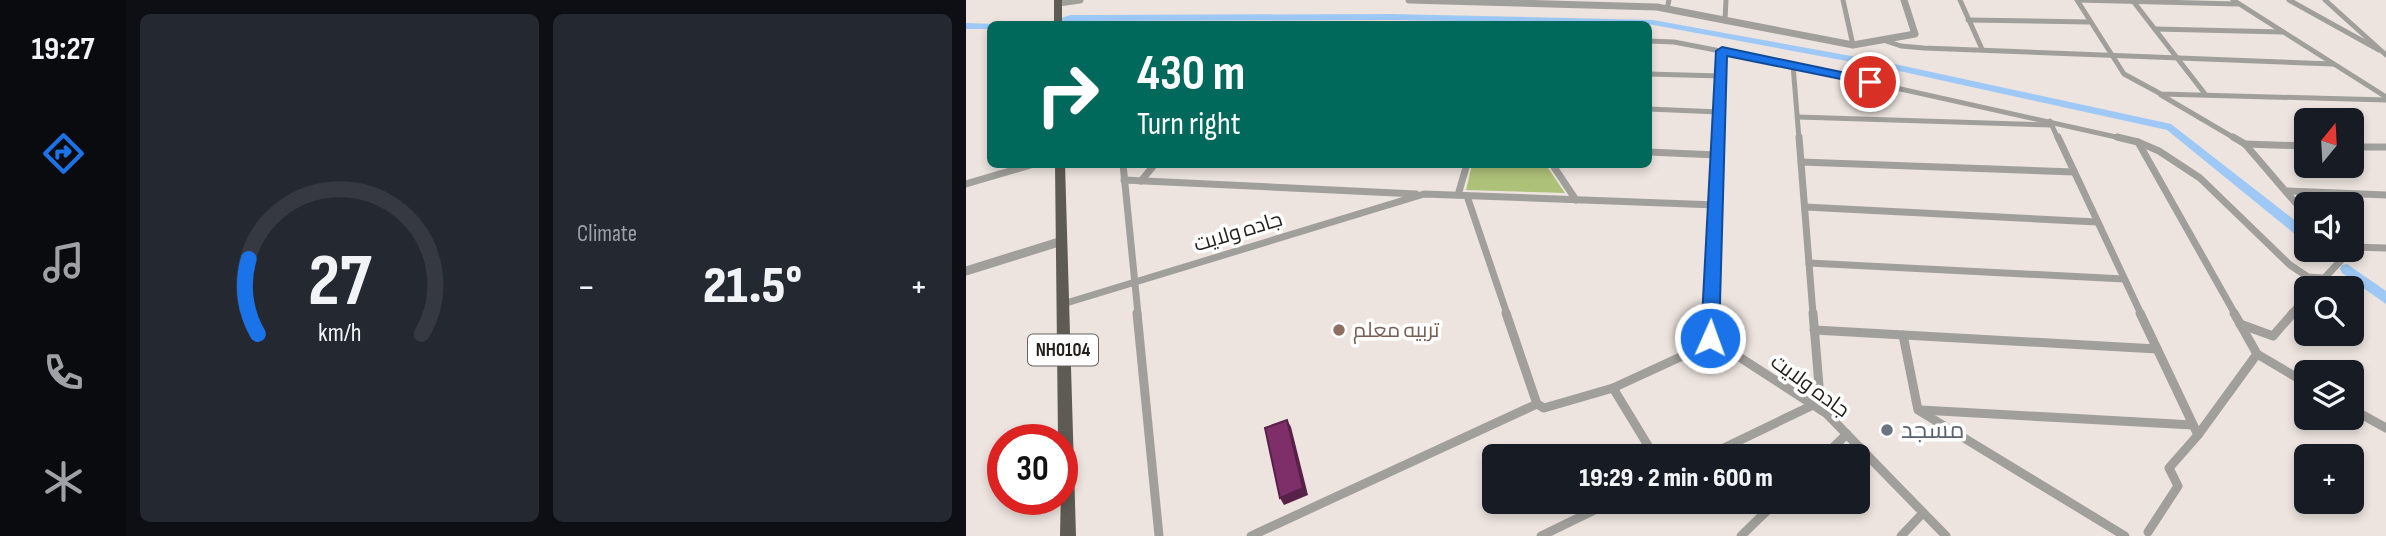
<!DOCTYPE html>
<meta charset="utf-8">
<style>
:root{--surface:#171b24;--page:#242831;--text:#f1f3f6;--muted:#9ea1a6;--line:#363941;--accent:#1a73e8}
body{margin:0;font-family:"Sofia Sans Condensed",Cairo,sans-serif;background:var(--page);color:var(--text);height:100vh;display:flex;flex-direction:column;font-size:26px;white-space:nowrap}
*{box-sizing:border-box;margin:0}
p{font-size:23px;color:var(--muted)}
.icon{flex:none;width:38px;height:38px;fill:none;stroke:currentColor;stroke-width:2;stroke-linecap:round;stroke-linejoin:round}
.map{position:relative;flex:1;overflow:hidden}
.side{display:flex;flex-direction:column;gap:14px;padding:14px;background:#0d0f14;width:840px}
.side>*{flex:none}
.top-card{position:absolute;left:21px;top:21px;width:665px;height:147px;border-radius:10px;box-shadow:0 4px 10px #0003;background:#00695c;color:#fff;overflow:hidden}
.needle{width:46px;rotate:18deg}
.controls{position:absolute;left:1328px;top:108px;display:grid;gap:14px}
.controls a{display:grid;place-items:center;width:70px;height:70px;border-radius:10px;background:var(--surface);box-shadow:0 4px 10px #0003;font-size:35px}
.speed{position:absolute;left:21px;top:424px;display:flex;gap:14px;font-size:35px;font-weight:700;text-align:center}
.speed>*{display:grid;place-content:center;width:91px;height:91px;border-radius:50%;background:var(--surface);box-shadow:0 4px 10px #0003;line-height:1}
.speed .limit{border:10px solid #d22;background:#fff;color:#111}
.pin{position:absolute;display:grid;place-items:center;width:60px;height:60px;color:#fff;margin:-30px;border:4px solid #fff;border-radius:50%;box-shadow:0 2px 7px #0007}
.me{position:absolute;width:77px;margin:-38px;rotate:2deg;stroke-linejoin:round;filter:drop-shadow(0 0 5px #0008)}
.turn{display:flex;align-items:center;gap:24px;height:147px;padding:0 35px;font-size:32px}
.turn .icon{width:91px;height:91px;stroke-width:2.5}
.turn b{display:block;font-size:49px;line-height:60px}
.big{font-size:52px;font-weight:800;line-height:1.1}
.side .tile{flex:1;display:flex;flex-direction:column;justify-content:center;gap:10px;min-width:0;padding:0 24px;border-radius:10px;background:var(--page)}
.side .dial{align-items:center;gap:0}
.dial svg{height:182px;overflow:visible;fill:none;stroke:var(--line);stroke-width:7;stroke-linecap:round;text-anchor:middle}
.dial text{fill:var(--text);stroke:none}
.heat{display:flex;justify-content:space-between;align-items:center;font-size:38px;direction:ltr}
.side .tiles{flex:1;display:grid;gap:14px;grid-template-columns:repeat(2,1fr)}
.trip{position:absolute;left:516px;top:444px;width:388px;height:70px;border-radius:10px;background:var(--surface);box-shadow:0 4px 10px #0003;font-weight:800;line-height:70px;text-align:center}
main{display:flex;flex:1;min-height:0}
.menu{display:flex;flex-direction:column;width:126px;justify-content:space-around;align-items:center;background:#090b0e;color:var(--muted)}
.menu .icon{width:49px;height:49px}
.menu .selected{color:var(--accent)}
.menu b{font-size:32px;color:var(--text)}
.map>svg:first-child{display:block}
.green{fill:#aec178}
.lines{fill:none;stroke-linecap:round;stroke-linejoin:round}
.river{fill:#9ec9f6;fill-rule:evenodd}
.minor-far2{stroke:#a19f9c;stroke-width:5}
.minor-far1{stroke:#a19f9c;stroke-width:7}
.minor{stroke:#a19f9c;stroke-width:9}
.tertiary-far1{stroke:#a19f9c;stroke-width:7}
.tertiary{stroke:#a19f9c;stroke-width:9}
.trunk{fill:#5e5b54;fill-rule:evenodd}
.shaded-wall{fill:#58214a}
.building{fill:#7e2f6a;stroke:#58214a;stroke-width:2}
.route{fill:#1a73e8;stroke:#114b97;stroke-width:2}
.education-dot{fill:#8d6e63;stroke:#fff;stroke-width:2.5}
.worship-dot{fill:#6b7280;stroke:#fff;stroke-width:2.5}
.labels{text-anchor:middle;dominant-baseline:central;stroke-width:7;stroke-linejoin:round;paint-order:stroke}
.shield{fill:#fff;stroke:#646261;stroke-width:2}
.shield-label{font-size:19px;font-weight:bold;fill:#221f1d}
.street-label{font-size:21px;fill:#221f1d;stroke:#fff}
.education-label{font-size:21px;fill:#785e54;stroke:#fff;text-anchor:start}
.near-worship-label{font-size:24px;fill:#5b616d;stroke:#fff;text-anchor:start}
</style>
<main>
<nav class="menu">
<b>19:27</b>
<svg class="icon selected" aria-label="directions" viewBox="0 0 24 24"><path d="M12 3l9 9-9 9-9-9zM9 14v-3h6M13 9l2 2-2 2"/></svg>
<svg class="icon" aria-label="music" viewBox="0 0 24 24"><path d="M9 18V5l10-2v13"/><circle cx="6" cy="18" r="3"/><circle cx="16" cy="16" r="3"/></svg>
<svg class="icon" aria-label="phone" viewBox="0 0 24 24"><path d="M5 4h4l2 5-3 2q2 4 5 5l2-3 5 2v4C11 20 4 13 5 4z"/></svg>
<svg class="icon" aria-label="climate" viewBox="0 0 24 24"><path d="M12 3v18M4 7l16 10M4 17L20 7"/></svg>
</nav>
<section class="side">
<div class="tiles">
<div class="tile dial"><svg viewBox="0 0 100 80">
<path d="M14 69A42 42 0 1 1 86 69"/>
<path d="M14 69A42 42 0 0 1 10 36" stroke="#1a73e8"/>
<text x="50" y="56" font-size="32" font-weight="700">27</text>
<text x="50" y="72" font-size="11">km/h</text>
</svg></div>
<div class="tile"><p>Climate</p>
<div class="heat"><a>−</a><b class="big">21.5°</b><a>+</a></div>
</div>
</div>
</section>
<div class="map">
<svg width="1420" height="536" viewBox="0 0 1420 536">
<rect width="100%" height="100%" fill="#ede4df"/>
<path class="green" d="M580 165 599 193 500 190 506 165Z"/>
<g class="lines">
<g class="river">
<path d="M425 14 687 20 924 63 1205 124 1340 229V240L1335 239 1201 130 924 69 682 24 425 20 104 21 92 24H78L104 15Z"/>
<path d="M0 23 28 24H24V29H0Z"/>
<path d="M1351 250H1367L1373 257 1366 262 1361 260Z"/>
<path d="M1381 264 1420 291V304L1376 273 1374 269 1376 265Z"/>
</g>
<g class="minor-far2">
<path d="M877 0 887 45"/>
<path d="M994 0 1016 49"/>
<path d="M1111 0 1158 74 1195 94 1420 100"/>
<path d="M1111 0 1271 4"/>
<path d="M1267 0 1420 97"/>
<path d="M1323 0 1413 50"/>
<path d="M1359 0 1420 55"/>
<path d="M1167 1 1239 94"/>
<path d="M701 9 703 0"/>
<path d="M759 20 760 0"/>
<path d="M1002 20 1123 22"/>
<path d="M1189 29 1317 32"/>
<path d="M917 40 935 46 958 48 1367 64"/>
<path d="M682 41 708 42 827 65 1159 139"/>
<path d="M827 65 833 139"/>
<path d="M682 74 755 76"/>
<path d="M1195 95 1270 139"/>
<path d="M682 109 754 112"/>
<path d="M832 117 1085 125"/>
<path d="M1084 121 1092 139"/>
<path d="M752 139 756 51"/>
</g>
<g class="minor-far1">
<path d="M833 137 847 314"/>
<path d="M1092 137 1175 314"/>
<path d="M1151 137 1172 142 1269 314"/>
<path d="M1267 137 1279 144 1340 215"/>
<path d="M1172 142 1193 151 1234 178 1324 265 1342 277 1357 278"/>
<path d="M1279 144 1340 146"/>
<path d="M1386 147H1420"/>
<path d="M682 152 751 155"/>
<path d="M835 162 1108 172"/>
<path d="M157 164 172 314"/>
<path d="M586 164 610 200"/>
<path d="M158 180 450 194"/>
<path d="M175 181 189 164"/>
<path d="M0 184 68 164"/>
<path d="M1322 191 1420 195"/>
<path d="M492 195 501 164"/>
<path d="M501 196 541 314"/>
<path d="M839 207 1131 222"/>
<path d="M1386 247 1420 248"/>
<path d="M843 263 1158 279"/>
<path d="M1348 289 1379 256 1377 250"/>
<path d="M97 304 458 194 750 205"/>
<path d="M745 314 752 137"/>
<path d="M1325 314 1340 297"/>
</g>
<g class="minor">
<path d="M171 313 193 536"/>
<path d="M745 313 744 338 861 414 980 536"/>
<path d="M847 313 855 410"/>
<path d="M1174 313 1232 435"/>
<path d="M1268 313 1291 354 1340 383"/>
<path d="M1274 324 1307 336 1327 313"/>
<path d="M848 330 1191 349"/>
<path d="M937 335 952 410 1159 536"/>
<path d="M647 388 689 457"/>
<path d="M571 404 578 408 647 388 749 341"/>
<path d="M1386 409 1420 428"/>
<path d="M955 410 1227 425"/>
<path d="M739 457 847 405"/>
<path d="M857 457 881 434"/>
<path d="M1182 532 1212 486 1203 468 1232 435 1291 354"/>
<path d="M285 536 571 404 540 313"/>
<path d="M575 536 645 502"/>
<path d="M775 536 810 502"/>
<path d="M935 536 957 513"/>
</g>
<g class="tertiary-far1">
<path d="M443 0 691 7 887 45 949 34 938 0"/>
<path d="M92 3 114 0"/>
</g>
<path class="tertiary" d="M0 271 96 241"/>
<g class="trunk">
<rect x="88" y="0" width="8" height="24"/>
<path d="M89 164H99L110 536H94L96 439H92Z"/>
</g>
</g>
<path class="shaded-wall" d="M321 420 325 427 342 495 318 505 314 498Z"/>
<path class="building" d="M321 420 337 488 314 498 299 428Z"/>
<path class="route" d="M756 47 904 78 910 82 904 85 761 56 753 338 750 342H738L735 338 750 51Z"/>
<circle class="education-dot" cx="373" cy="330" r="7"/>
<circle class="worship-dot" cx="921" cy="430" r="7"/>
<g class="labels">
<rect class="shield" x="62" y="334.5" width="70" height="31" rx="5"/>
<g class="shield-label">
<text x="97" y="350">NH0104</text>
</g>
<g class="street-label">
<text transform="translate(272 232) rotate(-17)">جاده ولایت</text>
<text transform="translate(844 386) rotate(36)">جاده ولایت</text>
</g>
<g class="education-label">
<text x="387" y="330">تربیه معلم</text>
</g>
<g class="near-worship-label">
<text x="935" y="430">مسجد</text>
</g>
</g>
</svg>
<div class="controls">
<a><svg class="needle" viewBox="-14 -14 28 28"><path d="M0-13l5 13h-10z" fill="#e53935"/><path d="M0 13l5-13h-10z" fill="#9ea1a6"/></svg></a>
<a><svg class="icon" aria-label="sound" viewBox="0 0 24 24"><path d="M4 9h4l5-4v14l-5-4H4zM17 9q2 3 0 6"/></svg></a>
<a><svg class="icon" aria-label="search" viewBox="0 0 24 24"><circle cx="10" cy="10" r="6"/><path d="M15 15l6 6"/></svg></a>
<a><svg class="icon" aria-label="layers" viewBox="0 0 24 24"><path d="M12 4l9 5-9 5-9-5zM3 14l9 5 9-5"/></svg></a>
<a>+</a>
</div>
<div class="speed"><div class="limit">30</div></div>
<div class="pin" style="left:904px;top:82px;background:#d93025"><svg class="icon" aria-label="arrive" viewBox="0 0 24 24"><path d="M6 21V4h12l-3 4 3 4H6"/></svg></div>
<svg class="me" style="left:744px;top:338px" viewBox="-20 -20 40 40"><circle r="17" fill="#1a73e8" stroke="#fff" stroke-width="3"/><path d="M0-11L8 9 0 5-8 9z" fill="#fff"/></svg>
<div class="trip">19:29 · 2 min · 600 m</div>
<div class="top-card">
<div class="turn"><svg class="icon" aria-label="right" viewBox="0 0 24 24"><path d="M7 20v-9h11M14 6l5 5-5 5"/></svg><div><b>430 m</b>Turn right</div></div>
</div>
</div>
</main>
